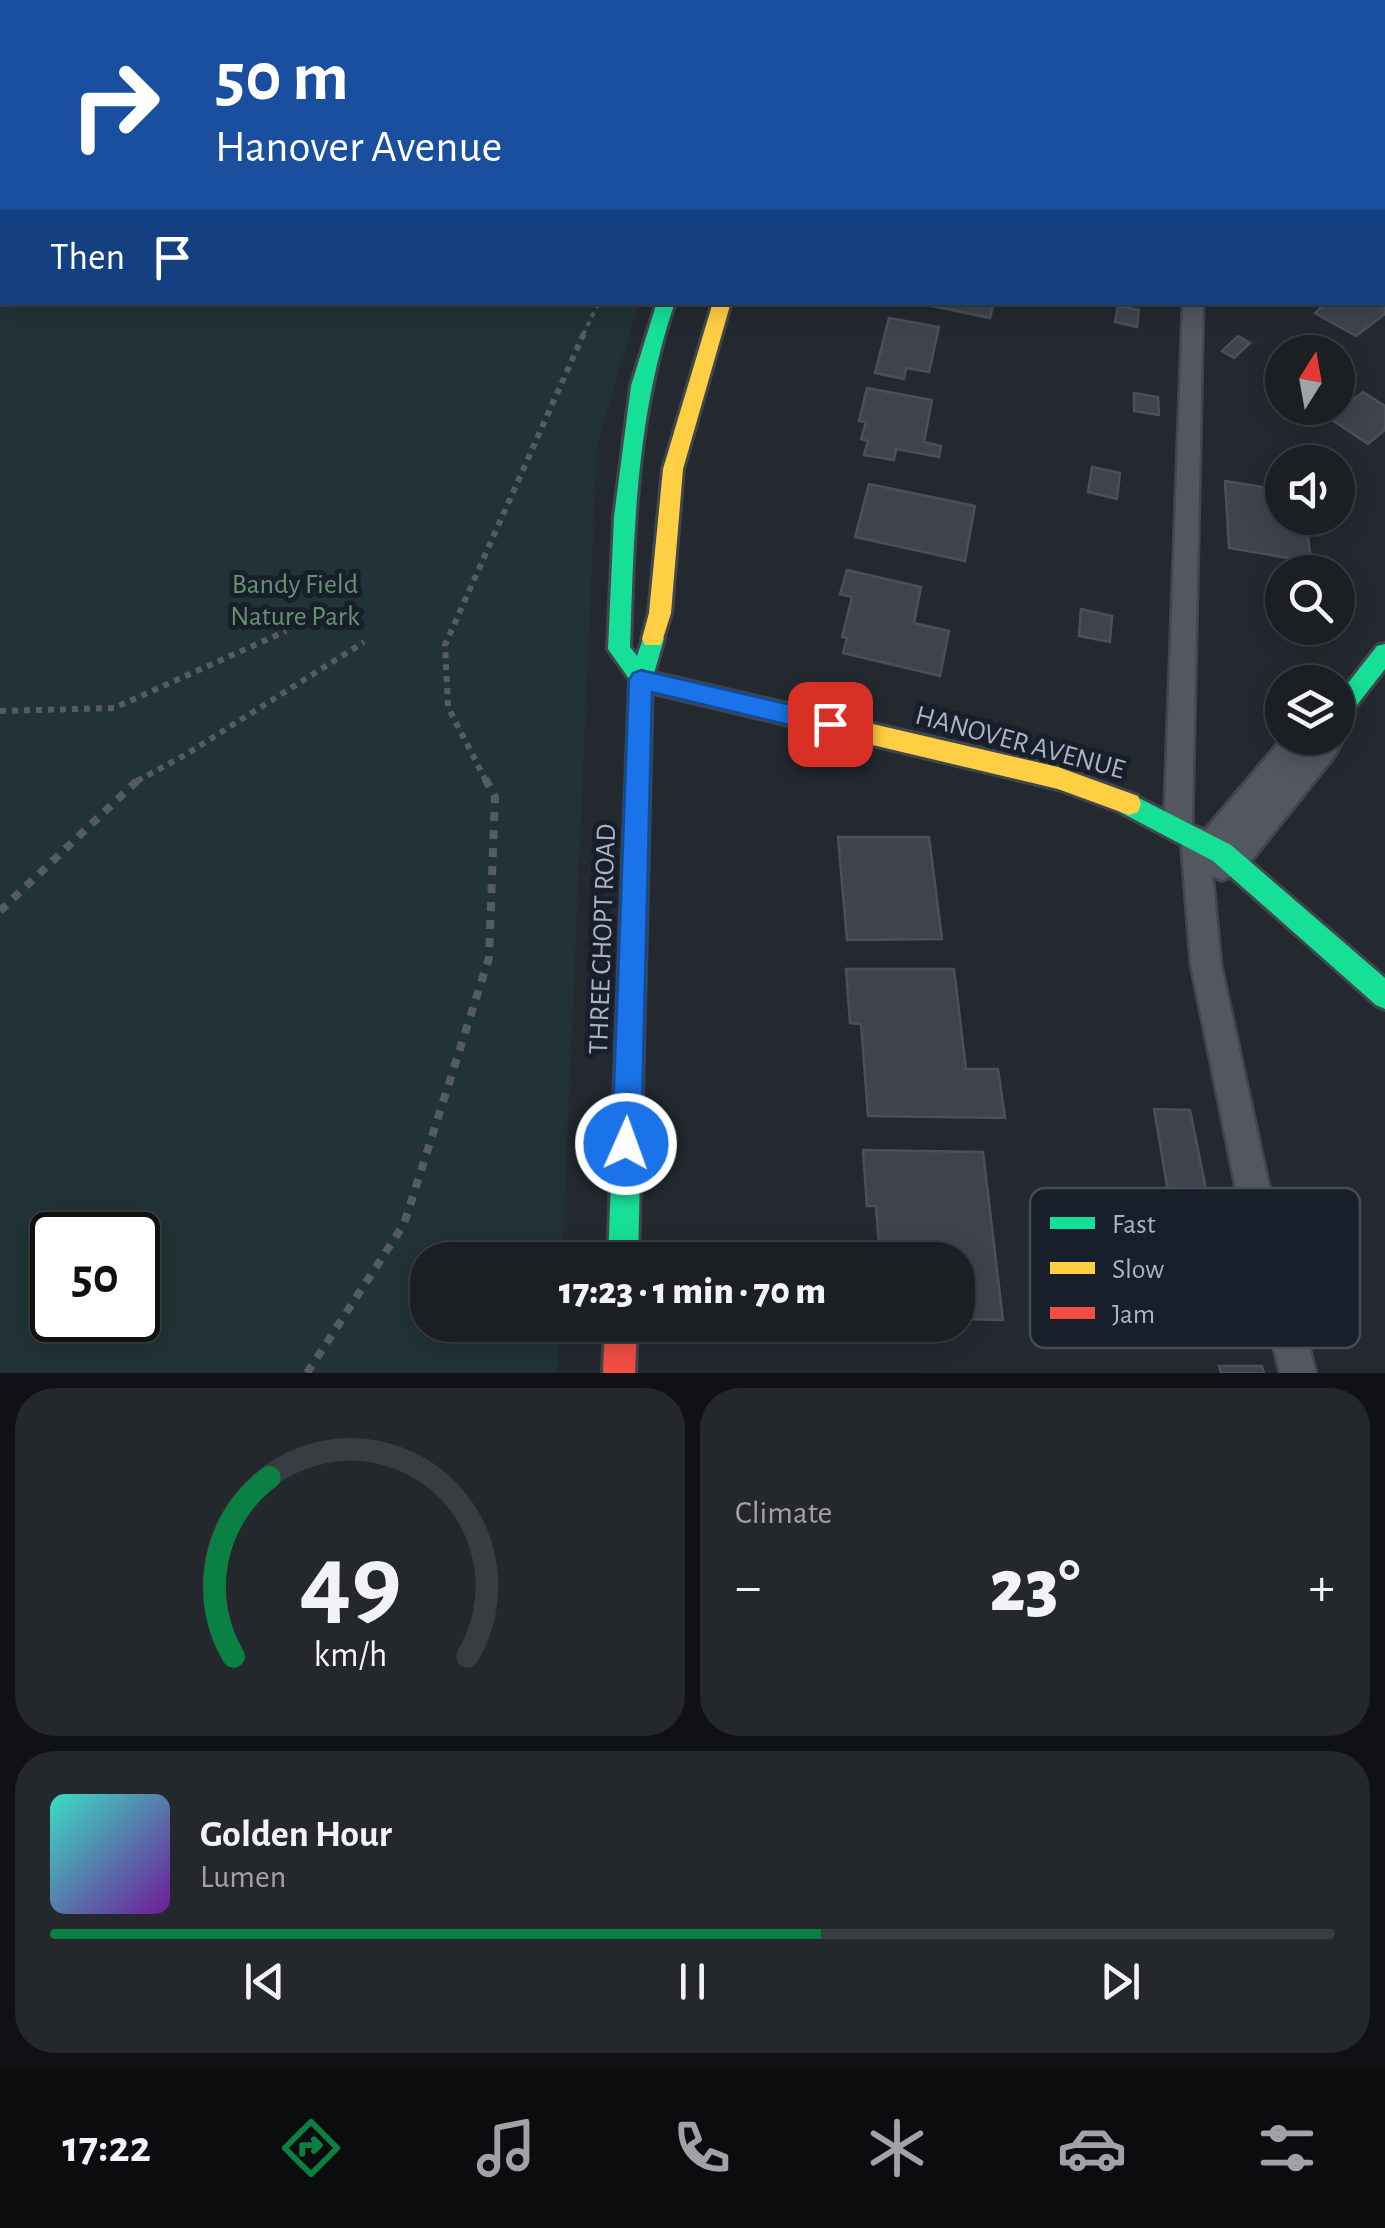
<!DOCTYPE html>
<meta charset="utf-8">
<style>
:root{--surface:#1b1f24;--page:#24272c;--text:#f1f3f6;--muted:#a0a2a6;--line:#393d41;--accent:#0b8043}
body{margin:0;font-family:"Alegreya Sans",sans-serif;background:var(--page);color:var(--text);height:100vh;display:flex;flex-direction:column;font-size:38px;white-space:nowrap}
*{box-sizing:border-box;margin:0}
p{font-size:32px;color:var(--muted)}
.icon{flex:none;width:55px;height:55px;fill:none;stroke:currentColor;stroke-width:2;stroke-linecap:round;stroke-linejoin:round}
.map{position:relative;height:1373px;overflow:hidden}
.sheet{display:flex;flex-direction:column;gap:15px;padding:15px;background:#0f1114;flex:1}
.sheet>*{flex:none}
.hud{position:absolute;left:0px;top:0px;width:1385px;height:305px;box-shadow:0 5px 25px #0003,0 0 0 2px var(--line);background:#1a4fa0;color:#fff;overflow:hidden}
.needle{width:65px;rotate:11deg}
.controls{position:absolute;left:1265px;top:335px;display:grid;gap:20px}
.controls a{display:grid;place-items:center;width:90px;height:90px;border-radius:50%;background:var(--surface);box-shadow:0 5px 25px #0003,0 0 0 2px var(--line);font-size:50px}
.speed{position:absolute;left:30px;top:1212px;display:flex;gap:20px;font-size:50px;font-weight:700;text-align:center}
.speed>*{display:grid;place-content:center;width:130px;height:130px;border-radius:50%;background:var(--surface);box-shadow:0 5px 25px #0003,0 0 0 2px var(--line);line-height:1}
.speed .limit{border:5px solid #111;border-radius:15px;background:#fff;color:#111}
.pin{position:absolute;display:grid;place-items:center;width:85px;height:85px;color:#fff;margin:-42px;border-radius:20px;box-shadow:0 5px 15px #0006}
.me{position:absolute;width:110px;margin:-55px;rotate:2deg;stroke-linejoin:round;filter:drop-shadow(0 0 8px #0008)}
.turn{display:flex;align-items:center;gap:35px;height:210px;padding:0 50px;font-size:45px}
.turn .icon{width:130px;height:130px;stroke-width:2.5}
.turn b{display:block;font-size:70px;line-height:85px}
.then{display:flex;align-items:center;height:95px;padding:0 50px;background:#0003;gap:20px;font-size:38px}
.big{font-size:75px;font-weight:800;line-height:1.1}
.sheet .widget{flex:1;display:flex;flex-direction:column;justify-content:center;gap:15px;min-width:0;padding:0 35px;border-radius:40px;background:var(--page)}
.sheet .dial{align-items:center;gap:0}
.dial svg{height:260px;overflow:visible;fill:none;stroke:var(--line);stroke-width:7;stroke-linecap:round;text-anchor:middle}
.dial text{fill:var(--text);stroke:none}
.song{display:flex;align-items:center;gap:30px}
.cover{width:120px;height:120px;border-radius:15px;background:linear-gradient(135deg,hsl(170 70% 55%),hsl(280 70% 35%))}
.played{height:10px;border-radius:5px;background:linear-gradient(90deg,var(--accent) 60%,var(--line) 60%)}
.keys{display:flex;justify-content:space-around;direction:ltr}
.heat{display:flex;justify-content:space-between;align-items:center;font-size:55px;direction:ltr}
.sheet .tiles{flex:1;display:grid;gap:15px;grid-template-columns:1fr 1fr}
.widget:last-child{grid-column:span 2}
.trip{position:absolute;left:410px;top:1242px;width:565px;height:100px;border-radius:40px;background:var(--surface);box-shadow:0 5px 25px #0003,0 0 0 2px var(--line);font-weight:800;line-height:100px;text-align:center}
.tab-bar{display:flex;height:160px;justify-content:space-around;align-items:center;background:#0b0c0e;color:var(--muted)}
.tab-bar .icon{width:70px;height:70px}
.tab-bar .active{color:var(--accent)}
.tab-bar b{font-size:45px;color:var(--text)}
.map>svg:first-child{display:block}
.green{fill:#213336;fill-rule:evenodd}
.building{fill:#3f444c;stroke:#4b5058;stroke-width:2.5}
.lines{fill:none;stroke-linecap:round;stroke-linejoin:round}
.lane-casing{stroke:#41454d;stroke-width:5}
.street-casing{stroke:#41454d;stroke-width:6}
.fast-casing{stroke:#41454d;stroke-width:6}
.slow-casing{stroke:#41454d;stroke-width:6}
.jam-casing{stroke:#41454d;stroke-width:6}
.path-far2{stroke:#555b61;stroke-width:4;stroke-dasharray:5 5;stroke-linecap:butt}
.path-far1{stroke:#555b61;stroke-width:6;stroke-dasharray:6 6;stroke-linecap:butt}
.path{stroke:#555b61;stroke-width:8;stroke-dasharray:9 9;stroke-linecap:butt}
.lane{fill:#53575f;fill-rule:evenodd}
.street{fill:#53575f;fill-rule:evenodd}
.fast{fill:#16e098;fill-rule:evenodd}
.slow{fill:#ffcf43;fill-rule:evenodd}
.jam{fill:#f24e42;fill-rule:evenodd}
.route{fill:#1a73e8;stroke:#114b97;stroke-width:2.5}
.labels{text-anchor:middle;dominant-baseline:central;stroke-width:10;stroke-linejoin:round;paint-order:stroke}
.park-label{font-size:28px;fill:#649370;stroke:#181f2a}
.street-label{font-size:28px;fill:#acb4c3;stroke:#181f2a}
.key{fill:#181f2a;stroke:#444c58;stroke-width:2.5}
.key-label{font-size:28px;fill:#acb4c3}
</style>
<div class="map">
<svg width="1385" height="1373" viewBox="0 0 1385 1373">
<rect width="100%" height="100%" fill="#242930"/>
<g class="green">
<path d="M222 0H792L220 2Z"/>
<path d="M0 99 2 302 639 303 597 445 562 1260H428V1325H559L557 1373H0ZM52 1235H138V1320H52Z"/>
</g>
<g class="building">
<path d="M1382 264 1385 314 1356 336 1315 313 1327 302H1382Z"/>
<path d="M913 302H994L990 318Z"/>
<path d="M1118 306 1139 310 1137 327 1115 322Z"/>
<path d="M889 318 939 327 929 372 906 368 904 379 875 373Z"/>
<path d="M1238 336 1250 343 1234 358 1222 351Z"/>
<path d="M867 388 932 400 924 442 941 446 939 457 896 449 894 460 864 455 868 441 861 439 866 422 859 421Z"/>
<path d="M1363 392 1385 406V430L1368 444 1329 418Z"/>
<path d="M1134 393 1158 397 1159 415 1134 411Z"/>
<path d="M1092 467 1120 473 1117 499 1088 492Z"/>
<path d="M1225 481 1282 490V518H1306L1311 562 1229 548Z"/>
<path d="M869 484 975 506 965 561 855 537Z"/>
<path d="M847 570 921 587 914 623 949 631 940 676 843 653 847 638 842 637 852 597 840 594Z"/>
<path d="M1081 609 1112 616 1110 642 1079 636Z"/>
<path d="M838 837H929L942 939 847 940Z"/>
<path d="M846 969H954L966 1069H998L1005 1118 868 1116 861 1024 850 1023Z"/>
<path d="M1154 1109 1190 1110 1208 1199 1169 1197Z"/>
<path d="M863 1150 983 1152 1003 1320 958 1319V1260H880L876 1206H867Z"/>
<path d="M1219 1366H1262L1264 1373H1221Z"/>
</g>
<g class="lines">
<g class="lane-casing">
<g id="lane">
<rect x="1197" y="0" width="14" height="2"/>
<path d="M1183 302H1203L1192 827 1205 829 1209 838 1221 965 1279 1233 1316 1373H1280L1245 1233 1191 965 1181 839 1168 837 1164 828Z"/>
</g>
</g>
<g class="street-casing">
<g id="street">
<path d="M1382 174 1385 175V197H1382Z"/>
<path d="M1338 726 1343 738 1335 755 1242 872 1222 880 1202 872 1193 853 1202 834 1283 738H1338Z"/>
</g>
</g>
<g class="fast-casing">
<g id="fast">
<path d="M657 302H675C636 415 634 529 630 647L637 656 645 633H661L664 639 652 680 638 1260H608L630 680 608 649 614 517 631 386Z"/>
<path d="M1385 644V669L1346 719 1338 722V696L1377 646Z"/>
<path d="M1129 793 1231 845 1385 978V1009L1376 1005 1213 861 1120 812 1117 804 1120 796Z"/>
</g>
</g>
<g class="slow-casing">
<g id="slow">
<path d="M713 302H731L683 469 671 613 661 645H645L642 639 649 613 663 469Z"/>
<path d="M641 670 1058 767 1138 796 1141 804 1138 812 1129 815 1058 789 641 690 633 687 630 680 633 673Z"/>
</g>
</g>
<g class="jam-casing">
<path id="jam" d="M605 1325H637L635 1373H603Z"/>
</g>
<path class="path-far2" d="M583 335 599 302"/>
<g class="path-far1">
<path d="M0 711 114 708 286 631"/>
<path d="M137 781 185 755 364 642"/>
<path d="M486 781 448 707 445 645 584 333"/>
</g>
<g class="path">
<path d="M0 911 140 778"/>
<path d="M307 1373 404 1224 489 958 495 797 485 778"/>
</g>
<use href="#lane" class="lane"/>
<use href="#street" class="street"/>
<use href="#fast" class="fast"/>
<use href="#slow" class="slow"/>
<use href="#jam" class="jam"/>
</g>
<path class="route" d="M641 670 830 714 838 717 842 724 838 732 830 735 652 692 641 1144 636 1154 626 1158 616 1154 612 1144 629 680 633 673Z"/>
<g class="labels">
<g class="park-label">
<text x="295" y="585">Bandy Field<tspan x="295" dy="32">Nature Park</tspan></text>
</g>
<g class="street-label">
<text transform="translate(1020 743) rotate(15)">HANOVER AVENUE</text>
<text transform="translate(603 939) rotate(-88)">THREE CHOPT ROAD</text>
</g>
</g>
<rect x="1030" y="1188" width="330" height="160" rx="15" class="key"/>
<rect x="1050" y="1217" width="45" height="12" fill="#16e098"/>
<rect x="1050" y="1262" width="45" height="12" fill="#ffcf43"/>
<rect x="1050" y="1307" width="45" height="12" fill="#f24e42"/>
<g class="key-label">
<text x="1112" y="1233">Fast</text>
<text x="1112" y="1278">Slow</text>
<text x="1112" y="1323">Jam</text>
</g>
</svg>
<div class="controls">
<a><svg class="needle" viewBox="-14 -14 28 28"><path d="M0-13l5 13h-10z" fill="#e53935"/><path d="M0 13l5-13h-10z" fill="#a0a2a6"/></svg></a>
<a><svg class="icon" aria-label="sound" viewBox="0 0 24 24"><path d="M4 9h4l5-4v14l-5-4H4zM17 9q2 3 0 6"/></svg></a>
<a><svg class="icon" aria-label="search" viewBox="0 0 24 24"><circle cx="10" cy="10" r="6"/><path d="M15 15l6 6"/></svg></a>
<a><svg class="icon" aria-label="layers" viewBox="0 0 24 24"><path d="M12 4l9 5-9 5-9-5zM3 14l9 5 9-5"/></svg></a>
</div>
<div class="speed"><div class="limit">50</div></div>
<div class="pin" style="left:830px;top:724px;background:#d93025"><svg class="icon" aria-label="arrive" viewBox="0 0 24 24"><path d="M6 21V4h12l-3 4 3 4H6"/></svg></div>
<svg class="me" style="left:626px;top:1144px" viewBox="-20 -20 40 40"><circle r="17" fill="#1a73e8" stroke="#fff" stroke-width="3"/><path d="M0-11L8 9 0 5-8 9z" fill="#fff"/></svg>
<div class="trip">17:23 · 1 min · 70 m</div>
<div class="hud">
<div class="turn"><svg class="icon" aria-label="right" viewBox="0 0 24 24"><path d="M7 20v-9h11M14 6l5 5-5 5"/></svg><div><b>50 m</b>Hanover Avenue</div></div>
<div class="then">Then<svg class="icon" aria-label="arrive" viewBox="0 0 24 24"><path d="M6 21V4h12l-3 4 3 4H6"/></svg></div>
</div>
</div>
<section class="sheet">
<div class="tiles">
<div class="widget dial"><svg viewBox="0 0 100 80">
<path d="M14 69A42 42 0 1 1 86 69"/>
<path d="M14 69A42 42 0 0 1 25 14" stroke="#0b8043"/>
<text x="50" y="56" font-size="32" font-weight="700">49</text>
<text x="50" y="72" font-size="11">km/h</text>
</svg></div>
<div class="widget"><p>Climate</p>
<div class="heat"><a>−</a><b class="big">23°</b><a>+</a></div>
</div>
<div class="widget">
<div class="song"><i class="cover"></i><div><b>Golden Hour</b><p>Lumen</p></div></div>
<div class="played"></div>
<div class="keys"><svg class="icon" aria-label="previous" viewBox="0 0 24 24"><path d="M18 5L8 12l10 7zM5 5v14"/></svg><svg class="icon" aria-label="pause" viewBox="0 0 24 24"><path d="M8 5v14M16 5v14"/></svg><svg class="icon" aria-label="next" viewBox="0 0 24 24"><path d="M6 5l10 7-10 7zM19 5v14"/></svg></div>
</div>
</div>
</section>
<nav class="tab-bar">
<b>17:22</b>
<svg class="icon active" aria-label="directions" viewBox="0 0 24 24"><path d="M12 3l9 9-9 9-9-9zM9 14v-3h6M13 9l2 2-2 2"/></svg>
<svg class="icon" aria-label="music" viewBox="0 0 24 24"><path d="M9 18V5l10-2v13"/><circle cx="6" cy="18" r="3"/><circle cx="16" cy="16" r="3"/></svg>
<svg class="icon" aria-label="phone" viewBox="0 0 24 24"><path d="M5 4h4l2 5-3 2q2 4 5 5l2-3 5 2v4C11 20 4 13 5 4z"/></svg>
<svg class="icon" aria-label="climate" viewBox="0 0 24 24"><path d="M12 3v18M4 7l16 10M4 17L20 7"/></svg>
<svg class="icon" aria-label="car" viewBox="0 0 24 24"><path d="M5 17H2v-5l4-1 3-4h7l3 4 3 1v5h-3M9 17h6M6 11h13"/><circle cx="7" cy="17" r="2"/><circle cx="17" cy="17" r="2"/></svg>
<svg class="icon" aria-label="filters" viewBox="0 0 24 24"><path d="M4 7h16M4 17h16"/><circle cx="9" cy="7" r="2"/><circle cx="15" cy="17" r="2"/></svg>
</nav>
